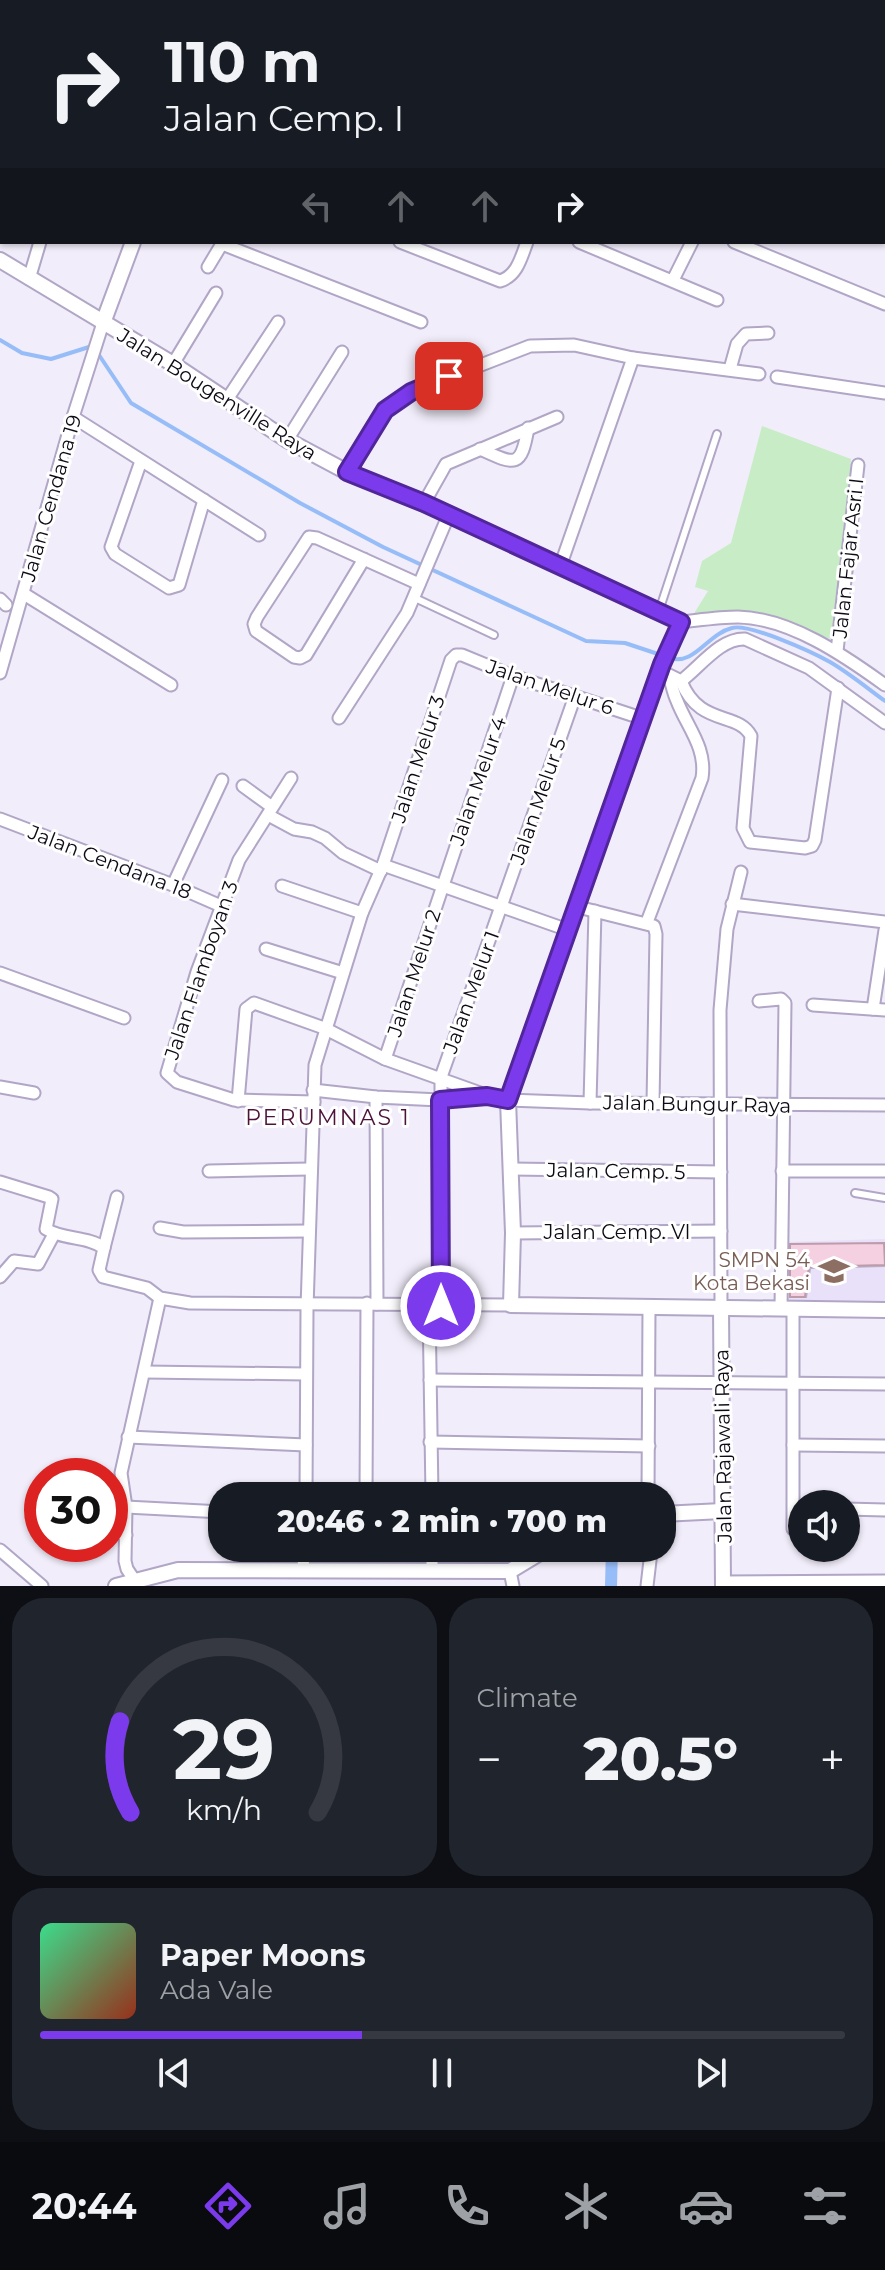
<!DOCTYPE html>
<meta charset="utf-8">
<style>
:root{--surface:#171b24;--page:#20242c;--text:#f1f3f6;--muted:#9ea1a6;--line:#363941;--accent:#7c3aed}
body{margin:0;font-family:Montserrat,sans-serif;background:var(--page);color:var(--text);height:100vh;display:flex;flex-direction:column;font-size:30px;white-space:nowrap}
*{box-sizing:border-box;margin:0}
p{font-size:26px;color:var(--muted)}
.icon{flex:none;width:44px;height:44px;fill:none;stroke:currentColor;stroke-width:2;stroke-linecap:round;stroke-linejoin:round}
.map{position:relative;height:1586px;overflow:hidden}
.details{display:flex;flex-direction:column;gap:12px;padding:12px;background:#0d0f14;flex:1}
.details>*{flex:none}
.top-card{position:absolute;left:0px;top:0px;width:886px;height:244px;box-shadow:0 2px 6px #0004;background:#171b24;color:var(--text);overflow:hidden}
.fabs{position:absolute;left:788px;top:1490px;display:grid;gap:16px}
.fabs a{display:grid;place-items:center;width:72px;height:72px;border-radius:50%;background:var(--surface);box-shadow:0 2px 6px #0004;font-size:40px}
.speed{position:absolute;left:24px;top:1458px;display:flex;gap:16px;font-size:40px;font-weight:700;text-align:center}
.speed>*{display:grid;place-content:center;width:104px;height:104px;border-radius:50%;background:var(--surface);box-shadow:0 2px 6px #0004;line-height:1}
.speed .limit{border:12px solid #d22;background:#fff;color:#111}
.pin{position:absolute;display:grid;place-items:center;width:68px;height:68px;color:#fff;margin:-34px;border-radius:16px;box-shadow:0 4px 12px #0006}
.me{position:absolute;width:88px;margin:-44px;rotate:0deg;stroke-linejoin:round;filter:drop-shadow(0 0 6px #0008)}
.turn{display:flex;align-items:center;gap:28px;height:168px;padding:0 32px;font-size:36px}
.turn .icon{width:104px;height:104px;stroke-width:2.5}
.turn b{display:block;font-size:56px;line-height:68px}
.lanes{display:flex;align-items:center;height:76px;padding:0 32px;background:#0003;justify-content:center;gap:40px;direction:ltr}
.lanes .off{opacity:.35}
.big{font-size:60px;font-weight:800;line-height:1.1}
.details .widget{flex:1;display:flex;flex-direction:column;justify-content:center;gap:12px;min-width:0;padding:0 28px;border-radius:32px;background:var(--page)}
.details .dial{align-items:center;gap:0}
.dial svg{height:208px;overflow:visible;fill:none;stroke:var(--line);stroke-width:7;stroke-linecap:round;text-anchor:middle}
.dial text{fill:var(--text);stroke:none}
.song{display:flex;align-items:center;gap:24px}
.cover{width:96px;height:96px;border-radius:12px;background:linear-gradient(135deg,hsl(150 70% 55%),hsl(10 70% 35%))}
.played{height:8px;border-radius:4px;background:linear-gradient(90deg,var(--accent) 40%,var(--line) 40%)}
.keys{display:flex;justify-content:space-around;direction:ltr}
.heat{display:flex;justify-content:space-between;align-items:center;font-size:44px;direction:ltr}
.details .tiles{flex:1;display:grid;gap:12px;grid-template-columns:1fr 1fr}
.widget:last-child{grid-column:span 2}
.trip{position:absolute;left:208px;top:1482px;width:468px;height:80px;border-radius:32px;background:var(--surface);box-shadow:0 2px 6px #0004;font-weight:800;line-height:80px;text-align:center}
.tabs{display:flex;height:128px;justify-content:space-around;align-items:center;background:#090b0e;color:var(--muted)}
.tabs .icon{width:56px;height:56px}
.tabs .current{color:var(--accent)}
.tabs b{font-size:36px;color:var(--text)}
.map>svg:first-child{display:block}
.built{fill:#e9e1f9}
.green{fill:#c8edc6}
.shadow{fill:#0003}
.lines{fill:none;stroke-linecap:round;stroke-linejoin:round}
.stream{stroke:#97bdf9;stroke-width:4}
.canal{stroke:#97bdf9;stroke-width:12}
.building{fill:#f4d0e0;stroke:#be9bab;stroke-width:2}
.service-casing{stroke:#b1a6c6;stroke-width:10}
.minor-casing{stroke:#b1a6c6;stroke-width:15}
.tertiary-casing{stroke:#b1a6c6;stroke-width:18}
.primary-casing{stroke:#8a6a35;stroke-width:22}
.service{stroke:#fff;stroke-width:6}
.minor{stroke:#fff;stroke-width:11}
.tertiary{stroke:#fff;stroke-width:14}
.primary{stroke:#e0c490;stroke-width:18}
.route-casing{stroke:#51269a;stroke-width:20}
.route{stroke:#7c3aed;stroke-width:14}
.labels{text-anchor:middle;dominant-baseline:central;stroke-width:6;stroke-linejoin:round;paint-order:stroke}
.street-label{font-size:20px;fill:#0e0a15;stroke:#fff}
.education-label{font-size:20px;fill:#785e54;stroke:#fff;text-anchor:end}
.neighbourhood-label{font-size:22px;letter-spacing:2px;fill:#4d1239;stroke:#fff}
</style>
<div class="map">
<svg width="885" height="1586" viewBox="0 0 885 1586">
<rect width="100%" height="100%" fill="#f1edfa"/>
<path class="built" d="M885 1239V1303L783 1301 784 1242Z"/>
<path class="green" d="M762 426 851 459 834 640 748 612 693 615 708 591 695 587 702 561 731 543Z"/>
<g class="shadow">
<path d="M885 159V201L884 200Z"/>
<path d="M883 1245 885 1267 811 1269 807 1298H794L792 1296V1246Z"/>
</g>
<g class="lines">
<g class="stream">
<path d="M0 340 22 353 51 359 89 347 95 349 131 403 300 503 383 547 586 641 625 643 661 655"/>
<path d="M669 658C695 666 707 634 732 628 749 623 812 652 830 662 849 673 867 688 885 701"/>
</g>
<path class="canal" d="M611 1586 612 1548"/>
</g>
<path class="building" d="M884 1243 885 1265 809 1267 805 1297H790V1244Z"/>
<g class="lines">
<g class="service-casing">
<g id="service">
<path d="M464 2 465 0"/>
<path d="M517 2V0"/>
<path d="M654 2 655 0"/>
<path d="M415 598 494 635"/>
<path d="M659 611 717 434"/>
<path d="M855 1193 885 1198"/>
</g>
</g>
<g class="minor-casing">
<g id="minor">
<path d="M16 0 21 2"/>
<path d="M243 0 248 2"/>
<path d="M614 2V0"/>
<path d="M843 2 844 0"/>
<path d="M0 70 2 71"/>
<path d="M884 98 885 99"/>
<path d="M0 179 2 181"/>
<path d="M884 205 885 206"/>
<path d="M400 242 500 281C517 276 521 258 527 242"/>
<path d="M579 242 717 300"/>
<path d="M734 242 885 304"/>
<path d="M222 244 421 322"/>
<path d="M208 267 223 242"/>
<path d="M29 279 40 242"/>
<path d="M673 280 692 242"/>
<path d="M173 364 216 293"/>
<path d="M730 369 737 344 746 334 768 333"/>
<path d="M777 377 885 393"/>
<path d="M226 401 278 322"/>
<path d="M73 417 259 535"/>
<path d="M287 440 342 352"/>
<path d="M480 449C515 465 521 469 528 428"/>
<path d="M141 461 111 547 115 554 169 588 179 585 204 500"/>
<path d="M347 472 385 410 411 392 530 346 574 345 633 358 759 374"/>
<path d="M424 503 446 464 557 417"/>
<path d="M364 559 306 655 300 658 294 657 256 631 254 624 257 617 309 537 317 538 419 584"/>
<path d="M561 564 633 358"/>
<path d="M24 594 171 685"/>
<path d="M0 599 6 605"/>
<path d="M681 622C700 620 719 617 738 617 790 618 845 656 885 685"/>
<path d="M837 651 858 465"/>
<path d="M661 671 681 681C700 667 720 638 745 639L809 668 885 723"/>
<path d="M0 673 73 417 103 323"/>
<path d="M681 681C699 727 738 711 751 736L743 828 750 842 805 848 812 846 815 840 838 688"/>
<path d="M339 718 407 613 449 514"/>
<path d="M291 778 239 860 197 972 167 1073 177 1082 234 1100 314 1102"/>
<path d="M243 786 272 807"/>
<path d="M268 815 294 829 312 832 325 838 343 853 381 871"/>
<path d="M0 819 173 885 221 906"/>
<path d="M383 865 568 930"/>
<path d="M173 885 222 780"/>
<path d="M282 886 362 913"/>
<path d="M732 904 885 922"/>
<path d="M578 907 654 926 656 934 653 1103"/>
<path d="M647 922 702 778C707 748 687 727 677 701 673 693 672 684 669 676"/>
<path d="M266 949 343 973"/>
<path d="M0 973 124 1018"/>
<path d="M759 1001 781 999 785 1003 781 1308"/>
<path d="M813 1005 885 1010"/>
<path d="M873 1009 885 930"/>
<path d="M385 1059 513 676"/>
<path d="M0 1087 34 1093"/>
<path d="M313 1090 376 1097 440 1100 487 1096 508 1100 590 1103 885 1105"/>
<path d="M376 1097 377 1304"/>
<path d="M238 1101 246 1009 254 1003 324 1028 385 1059 483 1094"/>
<path d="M590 1103 595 911"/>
<path d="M512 1169 721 1172"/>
<path d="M209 1171 310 1169"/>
<path d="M782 1171H885"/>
<path d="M0 1182 49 1197 52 1199 46 1229C63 1240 88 1236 104 1248L99 1270 103 1277 147 1288 160 1298 190 1303 511 1305"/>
<path d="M160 1228 183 1232 309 1231"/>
<path d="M513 1233 721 1231"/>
<path d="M104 1248 117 1197"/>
<path d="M0 1277 14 1261 38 1264 54 1234"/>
<path d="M429 1305 432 1496"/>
<path d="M441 1306V1077L575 696"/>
<path d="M721 1307 720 1010 727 929 741 872"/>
<path d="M145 1372 306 1374"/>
<path d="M430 1380 885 1384"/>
<path d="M128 1437 306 1445"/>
<path d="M430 1442 649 1446"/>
<path d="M793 1445 885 1446"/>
<path d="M306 1496 307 1308 315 1065 362 913 383 865 451 660 456 655H462L513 676 644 719"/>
<path d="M366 1496 367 1303"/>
<path d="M648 1496 649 1307"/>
<path d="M126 1507 222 1512"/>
<path d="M846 1509 885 1510"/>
<path d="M793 1529V1308"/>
<path d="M110 1531 126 1535"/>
<path d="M0 1550 42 1586"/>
<path d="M432 1570V1548"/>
<path d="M303 1571 304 1548"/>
<path d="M510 1571 513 1586"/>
<path d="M135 1581 127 1569 125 1561 126 1507 121 1473 160 1298"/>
<path d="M723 1582 885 1581"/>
<path d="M647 1586 651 1552"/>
</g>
</g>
<g class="tertiary-casing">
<g id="tertiary">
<path d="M285 2 286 0"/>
<path d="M0 260 173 364 287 440 347 472 424 503 681 622 662 664 508 1100 513 1233 511 1305 885 1310"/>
<path d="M103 323 133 242"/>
<path d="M721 1307 723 1586"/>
<path d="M662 1514 722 1511"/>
<path d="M116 1586 178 1570 510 1571 548 1548"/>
</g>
</g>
<g class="primary-casing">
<g id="primary">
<path d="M754 0 759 2"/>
<path d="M884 56 885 57"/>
</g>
</g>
<use href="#service" class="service"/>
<use href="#minor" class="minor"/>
<use href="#tertiary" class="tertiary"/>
<use href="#primary" class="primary"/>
</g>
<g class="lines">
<g class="route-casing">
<path id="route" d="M441 1306 440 1100 487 1096 508 1100 662 664 681 622 424 503 347 472 385 410 411 392 449 376"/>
</g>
<use href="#route" class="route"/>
</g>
<defs>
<g id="school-bare" transform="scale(2.4)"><path d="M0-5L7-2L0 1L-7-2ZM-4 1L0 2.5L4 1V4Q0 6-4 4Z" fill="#8d6e63" stroke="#fff" stroke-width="2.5" paint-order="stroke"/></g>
</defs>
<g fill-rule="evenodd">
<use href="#school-bare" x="834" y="1271"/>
</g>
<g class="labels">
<g class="street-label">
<text transform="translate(217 394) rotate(32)">Jalan Bougenville Raya</text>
<text transform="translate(51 498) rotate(-74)">Jalan Cendana 19</text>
<text transform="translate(848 558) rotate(-84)">Jalan Fajar Asri I</text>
<text transform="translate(550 687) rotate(19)">Jalan Melur 6</text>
<text transform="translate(418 759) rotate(-72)">Jalan Melur 3</text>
<text transform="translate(478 781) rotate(-71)">Jalan Melur 4</text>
<text transform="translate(538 801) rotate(-71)">Jalan Melur 5</text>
<text transform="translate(110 862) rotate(21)">Jalan Cendana 18</text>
<text transform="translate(201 970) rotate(-71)">Jalan Flamboyan 3</text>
<text transform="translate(414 973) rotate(-72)">Jalan Melur 2</text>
<text transform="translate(471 992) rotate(-70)">Jalan Melur 1</text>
<text transform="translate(697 1104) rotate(1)">Jalan Bungur Raya</text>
<text transform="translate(616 1171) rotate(1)">Jalan Cemp. 5</text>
<text x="617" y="1232">Jalan Cemp. VI</text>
<text transform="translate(723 1446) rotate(-91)">Jalan Rajawali Raya</text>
</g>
<g class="education-label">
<text x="810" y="1260">SMPN 54<tspan x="810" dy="23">Kota Bekasi</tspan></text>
</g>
<g class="neighbourhood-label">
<text x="328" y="1117">PERUMNAS 1</text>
</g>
</g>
</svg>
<div class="fabs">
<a><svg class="icon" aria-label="sound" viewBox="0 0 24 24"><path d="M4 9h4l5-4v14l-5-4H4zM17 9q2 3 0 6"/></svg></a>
</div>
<div class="speed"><div class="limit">30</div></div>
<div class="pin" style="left:449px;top:376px;background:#d93025"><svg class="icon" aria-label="arrive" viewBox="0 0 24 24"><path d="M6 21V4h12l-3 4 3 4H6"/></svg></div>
<svg class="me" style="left:441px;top:1306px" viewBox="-20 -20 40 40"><circle r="17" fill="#7c3aed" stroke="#fff" stroke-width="3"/><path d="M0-11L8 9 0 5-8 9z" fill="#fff"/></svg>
<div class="trip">20:46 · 2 min · 700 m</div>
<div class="top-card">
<div class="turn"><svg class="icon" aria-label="right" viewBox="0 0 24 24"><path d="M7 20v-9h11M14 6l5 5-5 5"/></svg><div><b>110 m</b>Jalan Cemp. I</div></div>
<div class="lanes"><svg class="icon off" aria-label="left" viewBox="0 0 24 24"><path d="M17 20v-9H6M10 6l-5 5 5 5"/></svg><svg class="icon off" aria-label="ahead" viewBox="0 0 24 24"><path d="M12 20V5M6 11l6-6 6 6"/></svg><svg class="icon off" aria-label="ahead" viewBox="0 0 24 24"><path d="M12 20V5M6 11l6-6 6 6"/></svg><svg class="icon" aria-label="right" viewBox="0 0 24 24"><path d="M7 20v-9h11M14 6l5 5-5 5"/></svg></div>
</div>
</div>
<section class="details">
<div class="tiles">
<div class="widget dial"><svg viewBox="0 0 100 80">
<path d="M14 69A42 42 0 1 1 86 69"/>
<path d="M14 69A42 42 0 0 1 10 34" stroke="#7c3aed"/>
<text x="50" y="56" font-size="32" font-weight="700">29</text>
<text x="50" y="72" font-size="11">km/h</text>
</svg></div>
<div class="widget"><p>Climate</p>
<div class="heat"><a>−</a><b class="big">20.5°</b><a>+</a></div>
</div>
<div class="widget">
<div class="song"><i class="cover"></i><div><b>Paper Moons</b><p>Ada Vale</p></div></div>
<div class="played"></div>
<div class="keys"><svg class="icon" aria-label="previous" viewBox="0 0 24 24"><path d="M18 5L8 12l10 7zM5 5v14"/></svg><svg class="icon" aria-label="pause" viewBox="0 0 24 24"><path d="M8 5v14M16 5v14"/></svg><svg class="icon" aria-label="next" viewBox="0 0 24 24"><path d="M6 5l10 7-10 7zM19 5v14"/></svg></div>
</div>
</div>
</section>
<nav class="tabs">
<b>20:44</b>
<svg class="icon current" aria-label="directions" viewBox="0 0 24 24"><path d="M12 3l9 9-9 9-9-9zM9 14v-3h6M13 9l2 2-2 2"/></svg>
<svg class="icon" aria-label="music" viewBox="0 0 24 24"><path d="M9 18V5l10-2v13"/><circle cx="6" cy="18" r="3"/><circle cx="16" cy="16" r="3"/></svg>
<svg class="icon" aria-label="phone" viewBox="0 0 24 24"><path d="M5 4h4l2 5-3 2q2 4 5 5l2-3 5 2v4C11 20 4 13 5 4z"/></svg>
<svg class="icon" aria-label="climate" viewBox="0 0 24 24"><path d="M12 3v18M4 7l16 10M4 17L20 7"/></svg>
<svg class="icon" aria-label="car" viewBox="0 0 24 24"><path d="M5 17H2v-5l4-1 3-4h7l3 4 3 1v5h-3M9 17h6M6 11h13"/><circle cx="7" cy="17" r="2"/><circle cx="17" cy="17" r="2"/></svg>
<svg class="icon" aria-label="filters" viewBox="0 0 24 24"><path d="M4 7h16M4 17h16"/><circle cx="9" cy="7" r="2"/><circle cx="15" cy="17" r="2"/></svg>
</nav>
